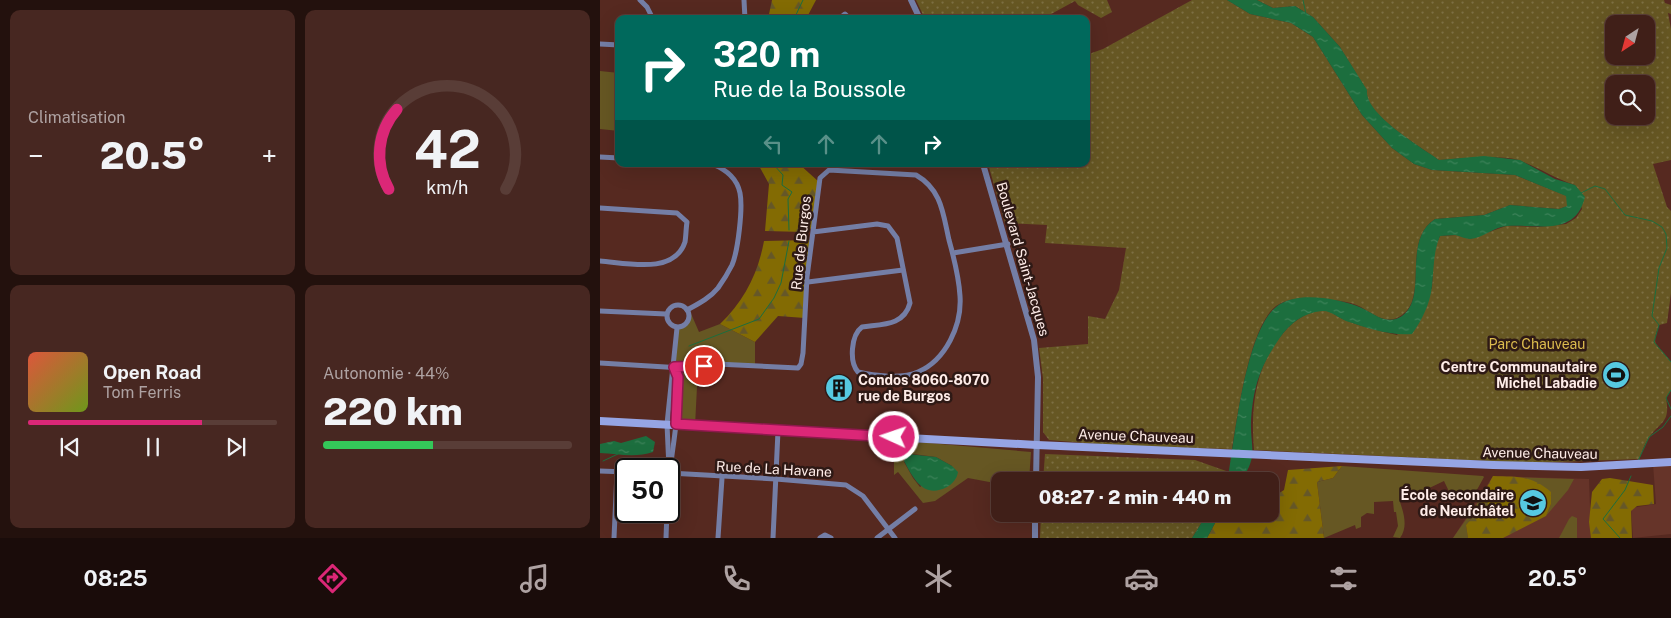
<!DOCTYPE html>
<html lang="fr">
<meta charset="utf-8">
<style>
:root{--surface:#401f18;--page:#472721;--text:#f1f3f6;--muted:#aea2a2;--line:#593d37;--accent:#db2777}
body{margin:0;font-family:"Public Sans",sans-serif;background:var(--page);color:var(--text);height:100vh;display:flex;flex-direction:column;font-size:19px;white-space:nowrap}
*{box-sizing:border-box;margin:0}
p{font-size:16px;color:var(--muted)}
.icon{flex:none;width:28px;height:28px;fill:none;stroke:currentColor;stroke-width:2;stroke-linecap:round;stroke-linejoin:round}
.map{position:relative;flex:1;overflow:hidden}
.panel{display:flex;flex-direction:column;gap:10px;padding:10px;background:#23110d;width:600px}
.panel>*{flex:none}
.banner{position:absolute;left:15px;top:15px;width:475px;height:152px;border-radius:10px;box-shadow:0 5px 20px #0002,0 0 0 1px var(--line);background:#00695c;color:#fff;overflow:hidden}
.needle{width:32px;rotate:216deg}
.buttons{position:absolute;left:1005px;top:15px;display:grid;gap:10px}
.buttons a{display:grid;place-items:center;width:50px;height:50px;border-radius:10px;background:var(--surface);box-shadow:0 5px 20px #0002,0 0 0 1px var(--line);font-size:25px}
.speed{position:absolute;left:15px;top:458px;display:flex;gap:10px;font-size:25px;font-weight:700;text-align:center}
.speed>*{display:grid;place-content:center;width:65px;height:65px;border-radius:50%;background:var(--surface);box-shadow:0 5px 20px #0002,0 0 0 1px var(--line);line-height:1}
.speed .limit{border:2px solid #111;border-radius:8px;background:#fff;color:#111}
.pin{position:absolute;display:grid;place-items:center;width:42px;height:42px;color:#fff;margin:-21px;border:2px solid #fff;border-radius:50%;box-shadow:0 1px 5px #0007}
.me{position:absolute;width:55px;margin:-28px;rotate:273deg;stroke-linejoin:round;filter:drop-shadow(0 0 4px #0008)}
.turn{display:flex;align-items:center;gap:18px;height:105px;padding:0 15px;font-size:22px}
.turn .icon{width:65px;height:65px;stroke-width:2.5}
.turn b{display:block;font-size:35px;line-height:42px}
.lanes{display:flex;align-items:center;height:48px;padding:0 15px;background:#0003;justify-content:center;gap:25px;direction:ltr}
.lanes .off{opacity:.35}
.big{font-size:38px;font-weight:800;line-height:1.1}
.panel .card{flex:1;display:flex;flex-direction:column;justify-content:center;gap:8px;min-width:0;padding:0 18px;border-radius:10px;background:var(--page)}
.panel .dial{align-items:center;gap:0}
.dial svg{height:130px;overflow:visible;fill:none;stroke:var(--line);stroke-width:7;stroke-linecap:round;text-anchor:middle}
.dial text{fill:var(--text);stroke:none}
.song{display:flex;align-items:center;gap:15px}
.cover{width:60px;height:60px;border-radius:8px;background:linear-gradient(135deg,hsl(10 70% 55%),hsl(80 70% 35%))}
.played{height:5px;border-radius:2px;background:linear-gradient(90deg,var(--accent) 70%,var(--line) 70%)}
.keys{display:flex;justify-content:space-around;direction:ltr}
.heat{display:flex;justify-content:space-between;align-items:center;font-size:28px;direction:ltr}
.charge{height:8px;border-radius:4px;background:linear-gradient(90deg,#34c759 44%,var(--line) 0)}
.panel .tiles{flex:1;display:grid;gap:10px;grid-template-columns:repeat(2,1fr)}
.trip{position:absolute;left:391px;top:472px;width:288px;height:50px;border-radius:10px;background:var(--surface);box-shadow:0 5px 20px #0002,0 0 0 1px var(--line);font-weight:800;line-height:50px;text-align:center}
.tabs{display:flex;height:80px;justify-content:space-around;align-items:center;background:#1a0c0a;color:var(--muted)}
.tabs .icon{width:35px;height:35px}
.tabs .current{color:var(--accent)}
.tabs b{font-size:22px;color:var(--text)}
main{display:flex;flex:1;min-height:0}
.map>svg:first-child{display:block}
.built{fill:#663429}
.grass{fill:#665723;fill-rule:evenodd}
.forest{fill:url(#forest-firs)}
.park{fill:url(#park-dots);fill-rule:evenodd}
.water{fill:url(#water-ripples)}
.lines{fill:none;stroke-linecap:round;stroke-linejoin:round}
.stream{stroke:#1c6e3e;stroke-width:1}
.minor{stroke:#747ea6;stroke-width:5}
.tertiary{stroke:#747ea6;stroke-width:6}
.secondary{stroke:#96a5e4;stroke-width:8}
.route-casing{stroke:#8e194d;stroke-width:12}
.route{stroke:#db2777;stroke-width:9}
.labels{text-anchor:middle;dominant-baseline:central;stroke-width:5;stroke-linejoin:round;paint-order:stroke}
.street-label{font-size:14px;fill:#ffede9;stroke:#2e1915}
.park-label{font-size:14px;fill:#dcbc4e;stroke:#2e1915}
.poi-label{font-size:14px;font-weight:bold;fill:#ffede9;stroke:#2e1915;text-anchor:end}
</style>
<main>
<section class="panel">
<div class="tiles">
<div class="card"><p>Climatisation</p>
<div class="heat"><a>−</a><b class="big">20.5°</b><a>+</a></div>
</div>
<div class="card dial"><svg viewBox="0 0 100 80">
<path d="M14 69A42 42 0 1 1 86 69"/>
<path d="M14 69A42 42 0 0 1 19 20" stroke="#db2777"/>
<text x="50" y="56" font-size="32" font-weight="700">42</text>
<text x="50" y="72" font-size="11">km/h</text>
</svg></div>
<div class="card">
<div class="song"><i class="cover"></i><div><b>Open Road</b><p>Tom Ferris</p></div></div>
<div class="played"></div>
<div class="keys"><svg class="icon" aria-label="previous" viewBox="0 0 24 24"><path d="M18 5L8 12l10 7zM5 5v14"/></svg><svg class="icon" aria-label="pause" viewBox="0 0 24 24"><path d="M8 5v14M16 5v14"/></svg><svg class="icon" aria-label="next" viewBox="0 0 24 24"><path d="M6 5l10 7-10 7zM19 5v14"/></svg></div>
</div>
<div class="card"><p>Autonomie · 44%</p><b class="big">220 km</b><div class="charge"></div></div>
</div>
</section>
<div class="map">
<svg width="1071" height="538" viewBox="0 0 1071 538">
<defs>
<pattern id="forest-firs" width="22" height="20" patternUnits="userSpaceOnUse" patternTransform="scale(1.25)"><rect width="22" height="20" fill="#836b03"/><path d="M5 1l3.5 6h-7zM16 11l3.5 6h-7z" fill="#655728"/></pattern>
<pattern id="park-dots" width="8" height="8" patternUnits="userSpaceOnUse" patternTransform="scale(1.25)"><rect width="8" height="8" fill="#665723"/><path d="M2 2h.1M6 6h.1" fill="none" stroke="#7d6f43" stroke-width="1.8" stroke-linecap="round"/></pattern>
<pattern id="water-ripples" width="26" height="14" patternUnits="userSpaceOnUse" patternTransform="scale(1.25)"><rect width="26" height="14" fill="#1c6e3e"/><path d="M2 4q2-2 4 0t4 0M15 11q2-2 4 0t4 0" fill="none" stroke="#3e835a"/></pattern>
</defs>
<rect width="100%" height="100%" fill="#562920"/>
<g class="built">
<path d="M1071 462V534L1033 538 1031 508 1056 504 1053 464Z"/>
<path d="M893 476 989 479 991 538H853Z"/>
</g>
<g class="grass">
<path d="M0 71 19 73V131L0 129Z"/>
<path d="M89 309 99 332 120 324 155 342V367L116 364 98 367 95 426 76 424 78 366 73 367 77 328 87 323 89 317 87 310Z"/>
<path d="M294 440 431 452 429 481H400V484L368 478 335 501 323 503 298 472 294 475ZM313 454 336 457 352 466 320 487 313 478 304 462Z"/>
<path d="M742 466 883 476 884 477 873 497 870 494 854 502 844 481 800 502C804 514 808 527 800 538L793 537 798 526 796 512H794L793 501 774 502V514L767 513 761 517V527L756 529 755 525 724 538 717 482 733 478Z"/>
<path d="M911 477 973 479H974L968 490 946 516 951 504 926 478Z"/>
<path d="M881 498 883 505 866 525 868 538H853Z"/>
<path d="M972 516 977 518V538H959L969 519Z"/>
</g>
<g class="forest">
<path d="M172 0H216L206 19H168Z"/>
<path d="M158 164H199L219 182 213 227 205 232 165 231 169 184Z"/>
<path d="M211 240 205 318 178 316 155 342 120 324C144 301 158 274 164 241Z"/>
<path d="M742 466 733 478 717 482 724 538H607L620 514H670V499L684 490 688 470Z"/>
<path d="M893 476C918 477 931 475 951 492V504L946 516 903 538H868L866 525 883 505 881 498Z"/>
<path d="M1010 478 1053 485 1054 504 1037 506 1031 511 1032 538H991L989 522 992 492 1002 479Z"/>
</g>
<g class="park">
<path d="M316 0H507L512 12 501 18 478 5 475 1 442 19H325Z"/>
<path d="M592 0H627L650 14 691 23 713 37 762 115 792 148 814 164 832 170 915 175 967 196V206L959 209 910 205 884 215 835 219C801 241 829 296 802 315 787 326 773 314 761 307 748 300 731 300 716 299 702 298 688 298 676 306 649 327 638 415 632 449L523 446 449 440 443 432V378L439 348 488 344V316L505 319 519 290 526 248 445 243 447 225 405 223 388 164H486V55L503 49Z"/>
<path d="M657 0H1064L1065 3 1071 5V14L1068 13 1071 29V160L1053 164 1067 207 1071 211V293L1067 323 1059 325C1050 348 1058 343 1071 362V390L1066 398C1071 424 1059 422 1049 438 1044 444 1042 453 1039 459L929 463 654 450C650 403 656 357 693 323 701 317 713 309 724 310 731 311 739 318 745 320 762 327 780 331 797 335L832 288 834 250 840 236 857 235 870 239 906 226 939 227 966 224 976 218 982 209 975 185C956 179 940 168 921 161 905 154 858 159 839 160 821 147 764 114 767 91L740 47 713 17 695 6 673 8ZM1014 24H1046V56H1014ZM1014 84H1046V116H1014Z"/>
<path d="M445 454 595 460 629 472 625 481H443Z"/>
<path d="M441 514H607L592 538H440Z"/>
</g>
<g class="water">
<path d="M627 0H657L673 8 695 6 713 17 740 47 767 90C764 114 821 147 839 160L884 156 920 160 955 179 975 185 985 197C975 237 939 224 907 226 894 227 883 238 870 239 866 239 860 236 855 235 850 235 845 236 840 236 833 253 834 268 832 286 830 304 822 320 812 334 790 336 767 328 746 321 739 318 730 310 722 311 703 313 690 323 679 339 661 365 653 387 651 420 650 449 659 454 641 481H625L629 472C635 434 646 331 676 307 695 291 735 298 757 306 772 311 785 327 802 316 829 297 801 241 835 219L884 215 910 205 959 209 967 206 966 196 915 175 832 170 814 164 792 148 762 115 713 37 691 23 650 14Z"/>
<path d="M46 436 55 442 53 452C36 458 18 454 0 453V444L14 441 21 443Z"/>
<path d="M308 454 336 457 352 466 358 472C357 479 352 484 347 487 324 499 314 480 304 461Z"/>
<path d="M607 514H620L607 538H592Z"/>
</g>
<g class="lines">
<g class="stream">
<path d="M703 0 706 14"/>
<path d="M194 19 203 0"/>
<path d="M173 164 183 175 182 185 192 192 188 199 189 230"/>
<path d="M981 193 995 186 1005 189 1025 215 1052 221 1062 227 1066 234 1067 248 1059 268 1052 316 1059 325 1054 342 1071 362"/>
<path d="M89 346 159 319 174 298 181 283 189 241"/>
<path d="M1071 390 1066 398 1071 409"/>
<path d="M3 461 18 454"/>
<path d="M1038 461 1049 437 1063 427 1071 416"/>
<path d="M1020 538 1003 519 1025 490 1031 476"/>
</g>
<g class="minor">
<path d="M40 0 47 7 53 19"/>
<path d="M144 0 145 19"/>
<path d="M239 19 245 14 250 19"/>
<path d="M0 44 19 45"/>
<path d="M0 157 19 158"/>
<path d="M0 208 77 213 87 222C86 228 86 236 85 242 74 275 27 263 0 261"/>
<path d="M353 253 408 244"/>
<path d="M208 282 303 270"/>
<circle cx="78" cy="316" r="11"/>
<path d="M87 310C98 304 110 298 118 288 123 281 128 273 132 265 138 251 143 208 140 193 137 178 125 169 112 164"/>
<path d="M0 311 66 314"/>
<path d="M0 363 82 368 116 364 198 368 201 364 203 353 207 277 220 178 229 170 316 175C342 190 343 214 349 240 354 258 359 278 360 296 362 325 346 360 318 372 303 379 274 376 258 372 249 362 251 335 262 327 282 324 304 326 310 303L297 238 288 226 277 224 213 232"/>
<path d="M69 469 67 424 77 328"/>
<path d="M0 471 26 472"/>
<path d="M69 473 176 479 246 485 263 496 295 538"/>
<path d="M69 484C70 454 85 394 74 368"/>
<path d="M14 538 17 472"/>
<path d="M66 538 67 511"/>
<path d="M118 538 122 478"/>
<path d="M173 538 178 431"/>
<path d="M220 538 225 535 231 538"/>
<path d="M277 538 315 509"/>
</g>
<g class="tertiary">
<path d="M311 0 320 19"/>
<path d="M383 164 434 340 438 377 436 481"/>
<path d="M435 538V514"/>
</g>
<path class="secondary" d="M0 421 437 445 893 465 981 467 1071 462"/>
</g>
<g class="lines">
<g class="route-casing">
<path id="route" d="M104 366 74 367 78 377 76 424 294 437"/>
</g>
<use href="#route" class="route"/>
</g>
<defs>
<g id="stadium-disc" transform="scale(1.4375)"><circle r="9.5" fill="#56c9e1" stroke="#2e1915"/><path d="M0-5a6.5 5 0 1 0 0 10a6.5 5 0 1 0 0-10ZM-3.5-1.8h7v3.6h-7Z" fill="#111"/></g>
<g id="building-disc" transform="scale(1.4375)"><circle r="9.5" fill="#56c9e1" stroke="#2e1915"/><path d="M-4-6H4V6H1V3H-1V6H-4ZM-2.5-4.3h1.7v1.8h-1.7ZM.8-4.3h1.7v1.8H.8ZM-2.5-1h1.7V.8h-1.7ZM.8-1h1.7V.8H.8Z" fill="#111"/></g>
<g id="school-disc" transform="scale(1.4375)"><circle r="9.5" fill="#56c9e1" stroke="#2e1915"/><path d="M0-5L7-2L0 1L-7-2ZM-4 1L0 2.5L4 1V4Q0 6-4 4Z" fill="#111"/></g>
</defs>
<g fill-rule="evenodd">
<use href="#stadium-disc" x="1016" y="375"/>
<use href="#building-disc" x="239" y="388"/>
<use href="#school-disc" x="933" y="503"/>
</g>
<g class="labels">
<g class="street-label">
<text transform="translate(201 243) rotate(-84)">Rue de Burgos</text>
<text transform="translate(423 259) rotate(74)">Boulevard Saint-Jacques</text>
<text transform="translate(536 436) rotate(2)">Avenue Chauveau</text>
<text transform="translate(940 453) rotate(1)">Avenue Chauveau</text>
<text transform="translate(174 469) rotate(3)">Rue de La Havane</text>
</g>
<g class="park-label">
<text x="937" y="344">Parc Chauveau</text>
</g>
<g class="poi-label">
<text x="997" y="367">Centre Communautaire<tspan x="997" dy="16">Michel Labadie</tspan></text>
<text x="258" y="380" text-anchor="start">Condos 8060-8070<tspan x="258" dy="16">rue de Burgos</tspan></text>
<text x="914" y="495">École secondaire<tspan x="914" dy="16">de Neufchâtel</tspan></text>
</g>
</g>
</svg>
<div class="buttons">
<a><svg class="needle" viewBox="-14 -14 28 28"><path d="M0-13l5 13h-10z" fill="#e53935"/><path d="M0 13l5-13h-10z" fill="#aea2a2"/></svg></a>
<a><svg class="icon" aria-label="search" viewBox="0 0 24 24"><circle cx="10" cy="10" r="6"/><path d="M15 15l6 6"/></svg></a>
</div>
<div class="speed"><div class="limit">50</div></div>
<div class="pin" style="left:104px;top:366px;background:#d93025"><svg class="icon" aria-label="arrive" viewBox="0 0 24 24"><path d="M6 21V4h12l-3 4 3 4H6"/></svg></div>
<svg class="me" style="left:294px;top:437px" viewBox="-20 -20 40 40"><circle r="17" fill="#db2777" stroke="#fff" stroke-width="3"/><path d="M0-11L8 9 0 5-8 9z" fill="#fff"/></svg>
<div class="trip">08:27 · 2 min · 440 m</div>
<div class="banner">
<div class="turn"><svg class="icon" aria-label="right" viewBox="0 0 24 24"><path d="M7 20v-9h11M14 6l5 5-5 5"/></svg><div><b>320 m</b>Rue de la Boussole</div></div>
<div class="lanes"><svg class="icon off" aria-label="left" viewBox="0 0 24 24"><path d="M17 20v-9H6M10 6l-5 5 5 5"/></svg><svg class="icon off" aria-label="ahead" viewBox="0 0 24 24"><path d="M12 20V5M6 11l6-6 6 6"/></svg><svg class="icon off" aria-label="ahead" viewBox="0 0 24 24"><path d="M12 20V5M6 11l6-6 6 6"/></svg><svg class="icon" aria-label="right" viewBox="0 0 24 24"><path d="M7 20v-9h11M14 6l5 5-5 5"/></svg></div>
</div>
</div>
</main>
<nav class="tabs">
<b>08:25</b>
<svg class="icon current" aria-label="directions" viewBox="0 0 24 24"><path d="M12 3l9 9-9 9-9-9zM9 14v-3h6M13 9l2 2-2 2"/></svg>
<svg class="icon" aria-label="music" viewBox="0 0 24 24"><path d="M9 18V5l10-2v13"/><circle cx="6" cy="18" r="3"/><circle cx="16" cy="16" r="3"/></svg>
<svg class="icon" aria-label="phone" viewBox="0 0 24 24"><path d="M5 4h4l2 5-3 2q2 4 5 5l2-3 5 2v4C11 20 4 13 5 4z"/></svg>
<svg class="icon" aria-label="climate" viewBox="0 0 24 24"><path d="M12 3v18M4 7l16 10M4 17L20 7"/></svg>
<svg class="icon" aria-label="car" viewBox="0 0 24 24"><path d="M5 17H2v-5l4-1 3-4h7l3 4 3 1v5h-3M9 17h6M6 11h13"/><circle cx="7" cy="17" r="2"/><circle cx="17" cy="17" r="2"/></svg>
<svg class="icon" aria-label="filters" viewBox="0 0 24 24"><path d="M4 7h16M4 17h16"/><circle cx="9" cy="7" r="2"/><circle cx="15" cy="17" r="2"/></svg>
<b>20.5°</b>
</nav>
